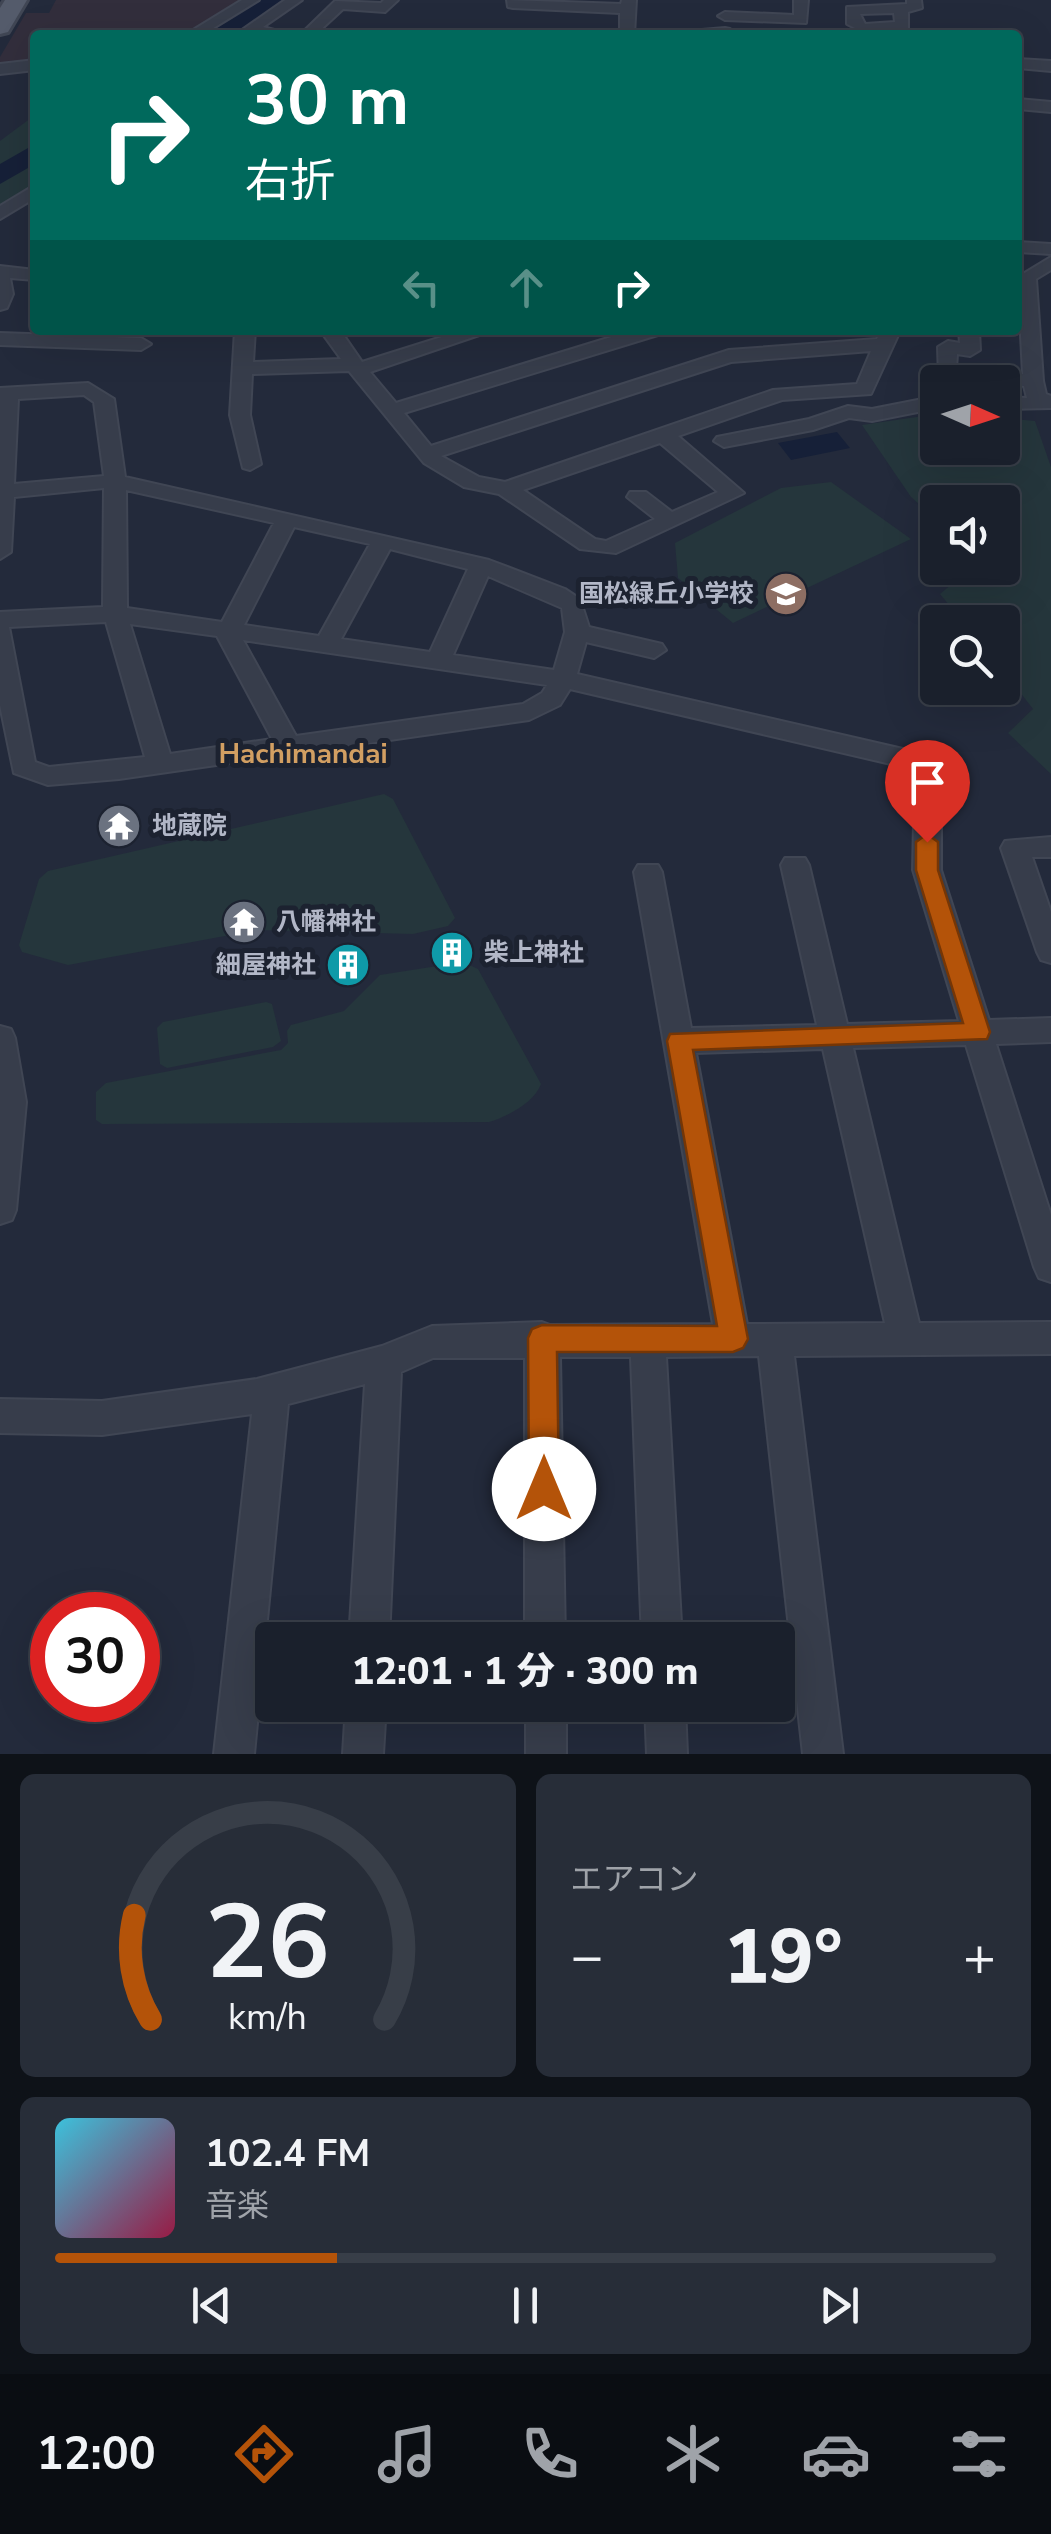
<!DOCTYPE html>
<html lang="ja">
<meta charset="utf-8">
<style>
:root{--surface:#1a202c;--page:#272d38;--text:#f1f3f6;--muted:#9fa3a9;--line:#383e48;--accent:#b45309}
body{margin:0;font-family:"Nunito Sans","Noto Sans JP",sans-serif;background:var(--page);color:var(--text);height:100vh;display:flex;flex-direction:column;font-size:38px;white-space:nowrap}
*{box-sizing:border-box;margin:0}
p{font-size:32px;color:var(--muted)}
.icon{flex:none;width:55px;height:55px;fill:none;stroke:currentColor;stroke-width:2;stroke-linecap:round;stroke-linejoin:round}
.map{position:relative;height:1754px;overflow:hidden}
.panel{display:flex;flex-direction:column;gap:20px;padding:20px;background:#0e1218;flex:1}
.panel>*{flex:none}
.banner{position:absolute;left:30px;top:30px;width:992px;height:305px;border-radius:10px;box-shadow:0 10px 40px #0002,0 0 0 2px var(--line);background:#00695c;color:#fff;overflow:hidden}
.needle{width:65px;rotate:93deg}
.controls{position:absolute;left:920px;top:365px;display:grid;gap:20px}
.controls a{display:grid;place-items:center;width:100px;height:100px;border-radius:10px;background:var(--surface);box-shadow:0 10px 40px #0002,0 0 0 2px var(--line);font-size:50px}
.speed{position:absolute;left:30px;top:1592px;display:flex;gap:20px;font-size:50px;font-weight:700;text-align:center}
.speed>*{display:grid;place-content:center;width:130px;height:130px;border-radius:50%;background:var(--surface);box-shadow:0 10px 40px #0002,0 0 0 2px var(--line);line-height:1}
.speed .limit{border:15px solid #d22;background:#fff;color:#111}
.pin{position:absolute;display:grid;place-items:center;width:85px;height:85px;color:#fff;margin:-102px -42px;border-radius:50% 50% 50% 0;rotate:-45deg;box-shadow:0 0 10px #0007}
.pin .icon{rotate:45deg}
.me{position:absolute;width:110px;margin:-55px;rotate:0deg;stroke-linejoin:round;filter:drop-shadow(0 0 8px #0008)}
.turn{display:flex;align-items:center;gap:35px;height:210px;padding:0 50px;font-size:45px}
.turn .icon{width:130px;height:130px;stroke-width:2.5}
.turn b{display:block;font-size:70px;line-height:85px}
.lanes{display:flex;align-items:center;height:95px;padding:0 50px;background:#0003;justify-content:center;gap:50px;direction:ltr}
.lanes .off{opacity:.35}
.big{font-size:75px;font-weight:800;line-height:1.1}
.panel .card{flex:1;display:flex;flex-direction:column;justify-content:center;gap:15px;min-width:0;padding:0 35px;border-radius:15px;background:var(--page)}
.panel .dial{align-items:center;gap:0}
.dial svg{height:260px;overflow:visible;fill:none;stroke:var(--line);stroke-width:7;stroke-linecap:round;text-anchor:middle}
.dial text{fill:var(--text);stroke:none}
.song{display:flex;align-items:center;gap:30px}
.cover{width:120px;height:120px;border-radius:15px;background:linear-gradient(135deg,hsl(190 70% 55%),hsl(340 70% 35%))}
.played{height:10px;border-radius:5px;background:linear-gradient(90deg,var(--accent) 30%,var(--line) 30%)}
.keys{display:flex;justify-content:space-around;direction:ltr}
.heat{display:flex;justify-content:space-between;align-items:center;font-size:55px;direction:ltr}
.panel .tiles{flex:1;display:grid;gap:20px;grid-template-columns:1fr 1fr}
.card:last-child{grid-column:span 2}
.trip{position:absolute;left:255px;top:1622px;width:540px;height:100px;border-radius:10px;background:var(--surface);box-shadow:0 10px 40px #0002,0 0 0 2px var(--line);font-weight:800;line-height:100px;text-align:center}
.tab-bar{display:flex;height:160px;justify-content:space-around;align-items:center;background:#0a0d12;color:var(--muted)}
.tab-bar .icon{width:70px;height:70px}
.tab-bar .current{color:var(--accent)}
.tab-bar b{font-size:45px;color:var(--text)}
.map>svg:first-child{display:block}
.medical{fill:#322e3c}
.green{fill:#25363c}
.water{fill:#162038}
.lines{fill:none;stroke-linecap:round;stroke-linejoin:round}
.river{fill:#162038;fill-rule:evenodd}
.street-casing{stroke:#404654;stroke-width:4}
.primary-casing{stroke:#404654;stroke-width:6}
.street{fill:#373d4b;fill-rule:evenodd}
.primary{fill:#545b6b;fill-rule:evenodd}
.route{fill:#b45309;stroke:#753606;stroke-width:2.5}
.labels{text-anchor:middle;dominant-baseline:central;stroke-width:10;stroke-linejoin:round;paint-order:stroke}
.poi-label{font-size:25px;font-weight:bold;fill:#b2b7c7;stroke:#1c2230;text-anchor:start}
.neighbourhood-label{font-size:28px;font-weight:bold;fill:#d29f62;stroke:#1c2230}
</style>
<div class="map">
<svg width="1051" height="1754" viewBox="0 0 1051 1754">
<rect width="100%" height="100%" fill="#232a3b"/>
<path class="medical" d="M56 0H238L244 1 182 35H35V64L0 67V57L26 13H49Z"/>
<g class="green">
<path d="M35 115V187L0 210V141Z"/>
<path d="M937 414 938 448H1002L1003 418 1035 421 1051 467V774L1008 733 1033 709 1003 670 1002 622H963L940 594 971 568H1002V502H938L937 520 911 497 862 425Z"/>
<path d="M831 482 911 539 733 623 678 578 675 543 781 488Z"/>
<path d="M384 794 393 799 455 918 448 926 413 934 257 930 68 965 22 952 19 945 39 879 48 871Z"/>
<path d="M463 962 478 969 541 1084C534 1103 508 1116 489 1122L102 1124 96 1120V1092L106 1083 281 1050 288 1043 287 1031 291 1025 344 1011 380 975Z"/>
<path d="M266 1002 272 1004 281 1041 273 1047 167 1068 160 1064 157 1028 163 1022Z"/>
</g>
<path class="water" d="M837 432 850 448 791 460 778 443Z"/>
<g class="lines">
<g class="river">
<path d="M258 0H284L233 35H206Z"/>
<path d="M35 144V164L0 184V164Z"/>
</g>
<g class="street-casing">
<g id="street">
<path d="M242 0H259L202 35H185Z"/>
<path d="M285 0H302L263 27 293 35H235Z"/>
<path d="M384 0H398L385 12 343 9 315 35H300L335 1 381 3Z"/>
<path d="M507 0 621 4 622 0H636L634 35H620V13L513 8 508 7Z"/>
<path d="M794 0H808L806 23 725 20 718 16 725 12 794 15Z"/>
<path d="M907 0H921L922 8 908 12V29L863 32 847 24V7L907 4ZM894 13 895 22 865 24 860 14Z"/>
<path d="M725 28 730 29V35H683L690 31Z"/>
<path d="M1018 59 1051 61V71L1018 68Z"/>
<path d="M35 60V70L0 74V64Z"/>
<path d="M1018 99 1051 102V112L1018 109Z"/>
<path d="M35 185V198L0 219V206Z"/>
<path d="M1018 242 1051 244V254L1018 252Z"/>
<path d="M1051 257V270L1036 279 1043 381 1046 394 1051 396V408L1002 409V397L1027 398 1024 386 939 378 938 347 948 341 960 343 959 330H979L980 350 970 356 957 354 956 369 1023 374 1018 277Z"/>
<path d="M0 266 35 270V280L10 278 13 294 7 308 0 310Z"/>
<path d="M235 330H255L253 362 341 359 320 330H340L362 362 464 330H494L370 372 396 403 634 330H664L661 334 404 413 431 446 729 350 877 339 881 330 900 331 871 394 782 400 678 436 744 493 616 553 580 549 499 494 464 487 424 463 349 371 252 374 250 415 261 464 250 470 243 468 230 415ZM871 351 857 384 773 390 505 482 479 477 441 456 731 362ZM660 443 718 492 672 512 646 492H630L627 497 655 519 606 541 595 539 523 490Z"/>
<path d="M0 333 141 338 151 344 141 350 0 345Z"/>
<path d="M88 383 114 399 125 477 489 560 565 589 580 599 589 627 662 644 666 650 654 658 586 642 577 674 916 752 925 755 941 772V870L989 1020 1051 1018V1042L996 1044 1051 1215V1282L1039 1278 1034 1267 966 1045 853 1048 919 1323 1051 1322V1354L794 1356 843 1754H803L759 1356 666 1357 682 1640H642L631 1357H560L565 1640H525V1358H433L401 1372 389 1640H349L365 1384 288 1404 254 1754H214L252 1414 102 1435 0 1433V1399L102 1401 257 1379 382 1346 432 1326 542 1322 550 1325 713 1324 634 872 638 865H658L662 872 691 1028 817 1025 781 865 785 858H805L809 865 847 1024 959 1021 913 870 915 775 908 768 570 689 560 705 529 720 119 779 48 785 14 773 0 705V612L103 607 104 488 14 497 11 552 0 559V388ZM84 395 94 402 104 476 14 484 18 399ZM126 490 274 523 222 622 127 608ZM294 527 370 544 319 636 244 625ZM390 549 468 569 430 652 341 639ZM488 576 562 608 565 632 554 670 453 655ZM106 622 145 757 49 767 35 762 9 627ZM130 624 217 636 272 739 170 754ZM243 640 547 685 542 693 523 704 296 736ZM823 1049 885 1323 747 1324 696 1053Z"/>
<path d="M938 396V408L872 421 849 418 813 430 724 447 714 441 717 437 809 419 848 406 872 409Z"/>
<path d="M1051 837V857H1032L1051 912V963L1041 960 1037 952 1001 848 1005 841Z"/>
<path d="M0 1026 11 1029 15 1038 26 1102 16 1210 12 1220 0 1224Z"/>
<path d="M346 1705H386L383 1754H343Z"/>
<rect x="526" y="1705" width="40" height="49"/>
<path d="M645 1705H685L687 1754H647Z"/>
</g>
</g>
<g class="primary-casing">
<path id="primary" d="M5 0H27L8 32 0 34V8Z"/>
</g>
<use href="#street" class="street"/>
<use href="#primary" class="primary"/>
</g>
<path class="route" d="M927 834 938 842V870L990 1032 987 1039 693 1050 748 1339 743 1348 733 1352H557L559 1489 555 1500 544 1504 533 1500 529 1489 528 1338 532 1329 542 1325 717 1326 667 1041 670 1034 963 1023 916 870V842Z"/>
<defs>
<g id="school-disc" transform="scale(2.25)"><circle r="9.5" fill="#8d6e63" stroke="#1c2230"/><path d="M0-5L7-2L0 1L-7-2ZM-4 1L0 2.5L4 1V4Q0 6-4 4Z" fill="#fff"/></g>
<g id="temple-disc" transform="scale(2.25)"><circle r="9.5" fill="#6b7280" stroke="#1c2230"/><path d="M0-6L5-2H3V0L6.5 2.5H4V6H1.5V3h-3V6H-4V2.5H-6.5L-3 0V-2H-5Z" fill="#fff"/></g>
<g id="building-disc" transform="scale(2.25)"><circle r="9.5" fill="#0f9aa8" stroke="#1c2230"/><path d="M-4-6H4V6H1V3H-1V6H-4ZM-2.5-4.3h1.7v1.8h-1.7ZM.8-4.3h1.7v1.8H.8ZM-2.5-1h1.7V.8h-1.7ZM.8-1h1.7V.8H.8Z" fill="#fff"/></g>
</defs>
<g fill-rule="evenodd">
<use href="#school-disc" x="786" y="594"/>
<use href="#temple-disc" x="119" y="826"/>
<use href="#temple-disc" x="244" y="922"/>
<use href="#building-disc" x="452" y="953"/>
<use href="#building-disc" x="348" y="965"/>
</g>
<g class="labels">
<g class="poi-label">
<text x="754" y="594" text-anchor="end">国松緑丘小学校</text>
<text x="152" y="826">地蔵院</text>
<text x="276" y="922">八幡神社</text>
<text x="484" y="953">柴上神社</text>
<text x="316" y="965" text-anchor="end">細屋神社</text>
</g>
<g class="neighbourhood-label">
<text x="303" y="754">Hachimandai</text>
</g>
</g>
</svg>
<div class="controls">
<a><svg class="needle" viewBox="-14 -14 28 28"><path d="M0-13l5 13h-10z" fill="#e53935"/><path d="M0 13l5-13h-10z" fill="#9fa3a9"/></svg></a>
<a><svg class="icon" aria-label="sound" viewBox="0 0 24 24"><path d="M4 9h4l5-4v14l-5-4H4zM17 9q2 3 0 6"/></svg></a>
<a><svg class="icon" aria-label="search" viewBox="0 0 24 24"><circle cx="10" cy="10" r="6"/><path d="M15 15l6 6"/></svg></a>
</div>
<div class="speed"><div class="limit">30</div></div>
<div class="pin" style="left:927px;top:842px;background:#d93025"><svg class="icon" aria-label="arrive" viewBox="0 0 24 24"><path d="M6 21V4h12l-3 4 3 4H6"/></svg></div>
<svg class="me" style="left:544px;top:1489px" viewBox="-20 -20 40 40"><circle r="19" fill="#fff"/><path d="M0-13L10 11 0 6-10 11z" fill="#b45309"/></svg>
<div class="trip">12:01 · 1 分 · 300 m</div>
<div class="banner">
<div class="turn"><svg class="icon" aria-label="right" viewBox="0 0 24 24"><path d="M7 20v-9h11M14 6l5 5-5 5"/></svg><div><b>30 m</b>右折</div></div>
<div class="lanes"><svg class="icon off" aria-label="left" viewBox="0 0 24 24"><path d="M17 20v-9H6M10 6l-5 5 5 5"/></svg><svg class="icon off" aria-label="ahead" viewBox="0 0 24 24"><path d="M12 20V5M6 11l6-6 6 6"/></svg><svg class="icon" aria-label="right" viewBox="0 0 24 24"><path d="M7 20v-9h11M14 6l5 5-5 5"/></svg></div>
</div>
</div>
<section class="panel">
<div class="tiles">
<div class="card dial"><svg viewBox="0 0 100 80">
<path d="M14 69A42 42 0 1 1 86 69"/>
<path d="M14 69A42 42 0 0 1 9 37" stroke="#b45309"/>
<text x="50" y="56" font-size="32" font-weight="700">26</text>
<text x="50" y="72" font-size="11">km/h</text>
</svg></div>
<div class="card"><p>エアコン</p>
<div class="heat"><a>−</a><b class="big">19°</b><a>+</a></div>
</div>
<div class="card">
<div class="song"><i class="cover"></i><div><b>102.4 FM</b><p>音楽</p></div></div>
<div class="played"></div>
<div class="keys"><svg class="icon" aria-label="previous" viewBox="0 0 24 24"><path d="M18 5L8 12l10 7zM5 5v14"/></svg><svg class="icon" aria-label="pause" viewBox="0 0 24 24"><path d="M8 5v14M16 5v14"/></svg><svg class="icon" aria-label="next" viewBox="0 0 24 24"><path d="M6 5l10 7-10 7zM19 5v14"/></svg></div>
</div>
</div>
</section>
<nav class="tab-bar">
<b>12:00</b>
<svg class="icon current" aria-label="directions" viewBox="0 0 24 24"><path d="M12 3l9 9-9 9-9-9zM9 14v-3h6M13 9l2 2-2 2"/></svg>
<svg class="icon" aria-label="music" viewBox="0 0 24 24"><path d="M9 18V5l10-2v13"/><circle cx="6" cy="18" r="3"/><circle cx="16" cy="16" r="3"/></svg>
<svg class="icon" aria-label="phone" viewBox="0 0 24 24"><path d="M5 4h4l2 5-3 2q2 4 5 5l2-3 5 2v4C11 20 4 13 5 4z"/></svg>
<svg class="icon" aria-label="climate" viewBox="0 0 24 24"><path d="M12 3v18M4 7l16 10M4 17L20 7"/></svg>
<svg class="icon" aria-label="car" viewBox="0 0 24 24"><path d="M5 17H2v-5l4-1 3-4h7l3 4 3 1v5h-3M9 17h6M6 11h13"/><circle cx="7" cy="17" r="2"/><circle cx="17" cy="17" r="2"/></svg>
<svg class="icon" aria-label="filters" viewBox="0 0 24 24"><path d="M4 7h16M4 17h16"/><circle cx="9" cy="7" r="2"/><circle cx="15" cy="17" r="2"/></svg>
</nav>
